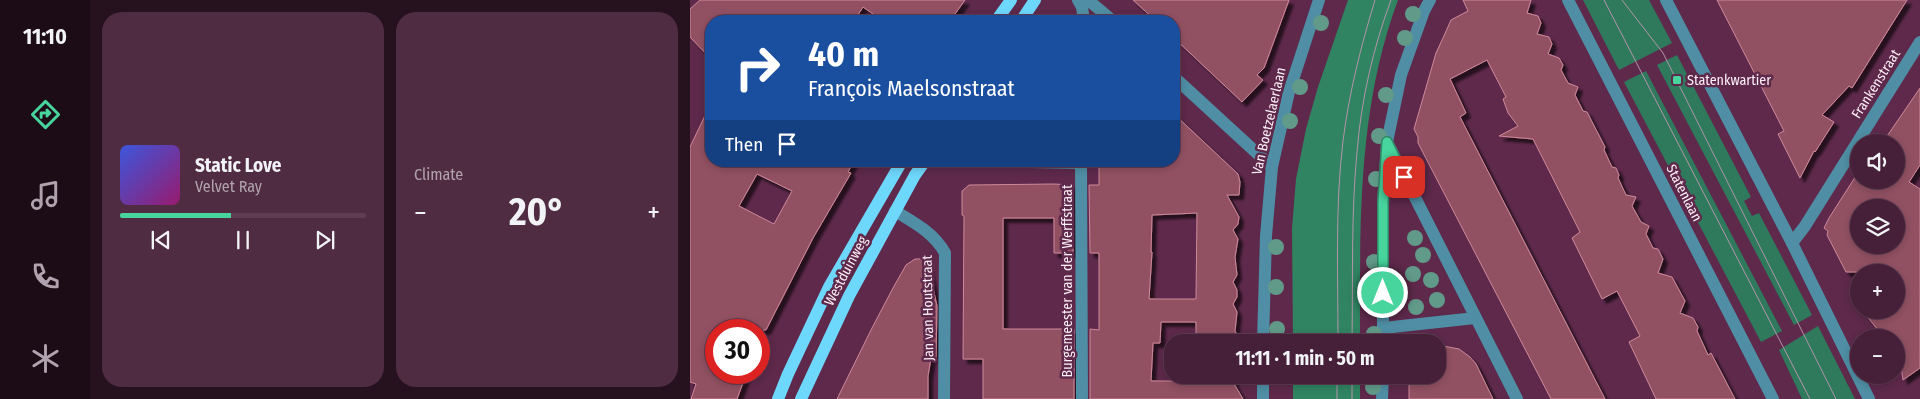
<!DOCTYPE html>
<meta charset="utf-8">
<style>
:root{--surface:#461f38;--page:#502c43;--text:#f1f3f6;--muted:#b0a2ae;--line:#5e3d53;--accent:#48d49d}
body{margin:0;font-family:"Fira Sans Condensed",sans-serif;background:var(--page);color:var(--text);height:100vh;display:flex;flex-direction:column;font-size:19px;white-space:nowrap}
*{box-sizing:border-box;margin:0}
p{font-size:16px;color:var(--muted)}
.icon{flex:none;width:28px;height:28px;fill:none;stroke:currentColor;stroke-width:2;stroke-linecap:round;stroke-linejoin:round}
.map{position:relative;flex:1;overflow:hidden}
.drawer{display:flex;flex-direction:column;gap:12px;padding:12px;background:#26111f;width:600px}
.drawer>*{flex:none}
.hud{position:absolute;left:15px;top:15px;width:475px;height:152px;border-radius:20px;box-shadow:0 2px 8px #0003,0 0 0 1px var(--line);background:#1a4fa0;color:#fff;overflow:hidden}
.tools{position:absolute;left:1160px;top:134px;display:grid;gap:10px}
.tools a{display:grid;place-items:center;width:55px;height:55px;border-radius:50%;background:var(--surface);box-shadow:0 2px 8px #0003,0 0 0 1px var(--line);font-size:25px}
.speed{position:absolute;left:15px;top:319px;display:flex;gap:10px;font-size:25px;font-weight:700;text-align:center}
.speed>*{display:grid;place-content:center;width:65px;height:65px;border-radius:50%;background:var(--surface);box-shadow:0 2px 8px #0003,0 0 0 1px var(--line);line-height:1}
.speed .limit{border:8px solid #d22;background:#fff;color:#111}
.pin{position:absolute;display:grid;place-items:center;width:42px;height:42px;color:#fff;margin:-21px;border-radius:10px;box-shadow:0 2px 8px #0006}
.me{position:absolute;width:55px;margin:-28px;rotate:0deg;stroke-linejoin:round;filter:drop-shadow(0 0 4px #0008)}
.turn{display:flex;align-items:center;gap:18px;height:105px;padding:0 20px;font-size:22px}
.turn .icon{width:65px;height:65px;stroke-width:2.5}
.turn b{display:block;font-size:35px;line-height:42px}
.then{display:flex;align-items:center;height:48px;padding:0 20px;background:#0003;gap:10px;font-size:19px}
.big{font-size:38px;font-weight:700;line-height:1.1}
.drawer .widget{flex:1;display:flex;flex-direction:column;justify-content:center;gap:8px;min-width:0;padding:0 18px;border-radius:20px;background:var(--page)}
.song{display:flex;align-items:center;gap:15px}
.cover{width:60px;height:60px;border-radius:8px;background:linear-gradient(135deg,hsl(230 70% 55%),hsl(320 70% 35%))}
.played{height:5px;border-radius:2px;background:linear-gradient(90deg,var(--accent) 45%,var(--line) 45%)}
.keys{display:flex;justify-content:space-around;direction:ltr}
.heat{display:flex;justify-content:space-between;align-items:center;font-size:28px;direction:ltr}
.drawer .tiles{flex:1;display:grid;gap:12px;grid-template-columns:repeat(2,1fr)}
.trip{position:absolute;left:474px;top:334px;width:282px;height:50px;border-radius:20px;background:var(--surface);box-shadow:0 2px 8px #0003,0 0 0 1px var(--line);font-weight:700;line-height:50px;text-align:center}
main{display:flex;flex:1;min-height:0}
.menu{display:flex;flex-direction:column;width:90px;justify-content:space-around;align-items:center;background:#1c0c16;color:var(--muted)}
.menu .icon{width:35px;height:35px}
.menu .active{color:var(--accent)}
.menu b{font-size:22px;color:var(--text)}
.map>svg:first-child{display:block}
.green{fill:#2f7a5c}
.forest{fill:#308462}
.building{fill:#915162;stroke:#cf899a;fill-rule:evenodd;filter:url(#shadow)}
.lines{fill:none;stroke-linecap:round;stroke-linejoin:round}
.minor{stroke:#4f8ea4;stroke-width:12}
.major{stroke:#6ed7fc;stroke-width:12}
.tram{stroke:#b495a9;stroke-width:1}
.tree{fill:#619a89}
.route-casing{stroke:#2f8a66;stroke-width:12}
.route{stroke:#48d49d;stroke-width:9}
.poi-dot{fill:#48d49d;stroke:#5e294b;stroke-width:2}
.labels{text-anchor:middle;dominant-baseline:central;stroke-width:5;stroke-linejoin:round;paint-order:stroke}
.poi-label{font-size:14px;fill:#fdeff7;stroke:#5e294b;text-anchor:start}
.street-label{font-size:14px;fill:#fdeff7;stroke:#5e294b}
</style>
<main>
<nav class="menu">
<b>11:10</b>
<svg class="icon active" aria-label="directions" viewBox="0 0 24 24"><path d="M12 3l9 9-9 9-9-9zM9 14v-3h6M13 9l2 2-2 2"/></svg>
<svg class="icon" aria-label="music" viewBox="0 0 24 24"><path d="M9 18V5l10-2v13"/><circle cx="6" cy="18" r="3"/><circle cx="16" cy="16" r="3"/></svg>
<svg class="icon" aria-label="phone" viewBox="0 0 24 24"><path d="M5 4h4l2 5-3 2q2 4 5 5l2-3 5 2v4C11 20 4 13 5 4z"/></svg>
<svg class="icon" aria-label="climate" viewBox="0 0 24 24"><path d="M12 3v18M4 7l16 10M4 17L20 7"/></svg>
</nav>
<section class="drawer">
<div class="tiles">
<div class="widget">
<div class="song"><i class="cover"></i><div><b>Static Love</b><p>Velvet Ray</p></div></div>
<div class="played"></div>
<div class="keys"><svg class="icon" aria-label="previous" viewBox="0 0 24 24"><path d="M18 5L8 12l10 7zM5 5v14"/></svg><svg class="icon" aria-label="pause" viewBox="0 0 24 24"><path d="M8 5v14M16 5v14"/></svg><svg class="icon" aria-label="next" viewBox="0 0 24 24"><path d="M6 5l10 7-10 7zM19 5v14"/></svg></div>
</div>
<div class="widget"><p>Climate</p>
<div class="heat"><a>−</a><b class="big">20°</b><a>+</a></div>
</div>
</div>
</section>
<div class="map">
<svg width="1230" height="399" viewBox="0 0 1230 399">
<defs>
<filter id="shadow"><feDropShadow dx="4.5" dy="4.5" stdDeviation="1" flood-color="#0009"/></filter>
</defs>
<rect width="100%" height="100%" fill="#5e294b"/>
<g class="green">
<path d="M893 0H959L982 43 929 70Z"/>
<path d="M987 55 1061 197 1054 201 1062 216 1069 213 1122 315 1104 325 967 65Z"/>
<path d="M956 71 1092 331 1071 342 934 82Z"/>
<path d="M1128 326 1165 399H1112L1089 350Z"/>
</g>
<g class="forest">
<path d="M658 0H708C667 110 670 227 670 342H603L602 228 606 179 616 129 628 87Z"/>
<rect x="603" y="375" width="67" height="24"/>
</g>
<g class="building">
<path d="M10 0H275L260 21H193L173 7 164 21H21V59L0 37V9Z"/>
<path d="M443 0H599L574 68 567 75 573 80 552 102 484 38V21H466Z"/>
<path d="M773 0H841L837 13 848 16 851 23 847 34 859 37 862 44 858 54 869 58 873 65 871 70 878 83 888 87 885 95 893 111 897 112 915 147 914 150 922 167 926 168 929 175 928 178 936 195 946 197 942 206 951 222 959 226 956 234 963 248 968 249 973 259 968 273 982 277 995 301 990 313 1003 318 1008 327 1007 331 1018 355 1021 353 1045 399H966L939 342 950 336 927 291 912 299 882 238 890 232 843 139 809 136 828 126 818 113 813 99 816 97 797 60 760 79 776 113 770 117 915 399H861L728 143V137L724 129 746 53 753 38 761 20 778 11Z"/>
<path d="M1027 0H1217L1162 88 1159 86 1132 115 1144 122 1125 152 1124 151 1110 178 1088 134 1094 131Z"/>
<path d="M1230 88V165L1219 182 1230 189V368L1213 380 1211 367 1206 363V338H1186L1188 330 1172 310H1206V272H1156L1137 235 1138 231 1134 228 1139 218 1169 171V180H1206V142H1193ZM1169 208H1206V245H1169Z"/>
<path d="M21 103V161H164L158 172 161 173 123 238 76 330H26V372H57L47 399H1L6 384 0 382V147ZM67 174 102 191 84 224 49 206Z"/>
<path d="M484 114 548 174 550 182 549 195H537L549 217 548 224 543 230 548 239 545 257 547 275 543 282 547 290V297L543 304 547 312 545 331 548 336 545 342H506V322H471L470 343H463L461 381H506V375H547L543 382 553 399H400V329L409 330V253H400L399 185H409V161H484ZM507 213 506 299H459L462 252H461L462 215Z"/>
<path d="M364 184 383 185V253H364V218H313V329H384V399H293V359H273L274 216 272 215V191L279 185Z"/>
<path d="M225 259H230L238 266 247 306 246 358H241L238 376V399H147L182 328 203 288 216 265Z"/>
<path d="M748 345 769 349 780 357 786 364 803 399H719V375H748Z"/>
</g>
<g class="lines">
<g class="minor">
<path d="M388 0 392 7 394 21"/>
<path d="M398 0 423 21"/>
<path d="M878 0 1083 399"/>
<path d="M976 0 1102 243 1179 399"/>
<path d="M484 77 582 167"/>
<path d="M697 142 827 399"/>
<path d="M279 161 391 163"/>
<path d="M391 161 392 399"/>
<path d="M205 211C225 223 244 233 255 253L254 399"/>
<path d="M1102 243 1115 226 1230 42"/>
<path d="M693 328 785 318"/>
<path d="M573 342 576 236 582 167 599 92 629 0"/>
<path d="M693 342V203L697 142 711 75 734 11 740 0"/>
<path d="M573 399V375"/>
<path d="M692 399 693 375"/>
</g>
<g class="major">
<path d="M306 21 321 0"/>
<path d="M331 21 345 0"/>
<path d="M88 399 98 374 139 287 212 161"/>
<path d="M111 399 159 296 225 175 235 161"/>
</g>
<g class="tram">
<path d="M914 0 1120 399"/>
<path d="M932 0 973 53 1146 399"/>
<path d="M648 342C648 276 645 207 653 141 659 93 671 46 685 0"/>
<path d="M662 342C663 279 661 215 667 152 671 101 683 48 701 0"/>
<path d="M647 399V375"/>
<path d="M662 399V375"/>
</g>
</g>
<g class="tree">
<circle cx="723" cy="14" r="8"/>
<circle cx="631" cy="23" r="8"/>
<circle cx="715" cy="38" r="8"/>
<circle cx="610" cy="87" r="8"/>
<circle cx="696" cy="95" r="8"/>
<circle cx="600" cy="121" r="8"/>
<circle cx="689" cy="136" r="8"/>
<circle cx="686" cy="179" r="8"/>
<circle cx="725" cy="238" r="8"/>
<circle cx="586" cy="247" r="8"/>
<circle cx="733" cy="255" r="8"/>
<circle cx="684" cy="262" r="8"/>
<circle cx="723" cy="274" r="8"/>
<circle cx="741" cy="280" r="8"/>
<circle cx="586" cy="287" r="8"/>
<circle cx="684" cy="295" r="8"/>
<circle cx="747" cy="300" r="8"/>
<circle cx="726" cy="307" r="8"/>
<circle cx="587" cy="329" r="8"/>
<circle cx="684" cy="334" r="8"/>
<circle cx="683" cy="387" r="8"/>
</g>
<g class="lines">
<g class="route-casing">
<path id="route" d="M693 293V203L697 142 714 177"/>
</g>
<use href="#route" class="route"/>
</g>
<rect class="poi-dot" x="982" y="75" width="10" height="10" rx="2.5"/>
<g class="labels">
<g class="poi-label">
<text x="997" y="80">Statenkwartier</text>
</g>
<g class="street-label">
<text transform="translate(1186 84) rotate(-58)">Frankenstraat</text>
<text transform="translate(579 121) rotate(-77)">Van Boetzelaerlaan</text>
<text transform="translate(994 193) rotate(63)">Statenlaan</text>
<text transform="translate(156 271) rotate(-62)">Westduinweg</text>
<text transform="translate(377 281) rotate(-90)">Burgemeester van der Werffstraat</text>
<text transform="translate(238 308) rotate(-91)">Jan van Houtstraat</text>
</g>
</g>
</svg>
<div class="tools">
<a><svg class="icon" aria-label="sound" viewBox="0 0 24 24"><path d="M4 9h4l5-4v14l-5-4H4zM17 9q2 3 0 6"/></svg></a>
<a><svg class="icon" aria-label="layers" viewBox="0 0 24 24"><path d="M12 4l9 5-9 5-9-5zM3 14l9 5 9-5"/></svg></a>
<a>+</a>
<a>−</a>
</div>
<div class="speed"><div class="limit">30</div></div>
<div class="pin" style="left:714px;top:177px;background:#d93025"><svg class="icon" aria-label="arrive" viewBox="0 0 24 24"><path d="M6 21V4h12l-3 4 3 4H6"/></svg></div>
<svg class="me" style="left:693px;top:293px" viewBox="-20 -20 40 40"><circle r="17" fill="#48d49d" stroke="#fff" stroke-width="3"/><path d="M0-11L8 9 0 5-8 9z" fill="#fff"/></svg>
<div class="trip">11:11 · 1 min · 50 m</div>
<div class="hud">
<div class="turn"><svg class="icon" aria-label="right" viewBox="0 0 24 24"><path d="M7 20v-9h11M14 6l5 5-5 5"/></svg><div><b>40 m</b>François Maelsonstraat</div></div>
<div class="then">Then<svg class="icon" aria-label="arrive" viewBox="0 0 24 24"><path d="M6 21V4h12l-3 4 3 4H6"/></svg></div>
</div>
</div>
</main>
